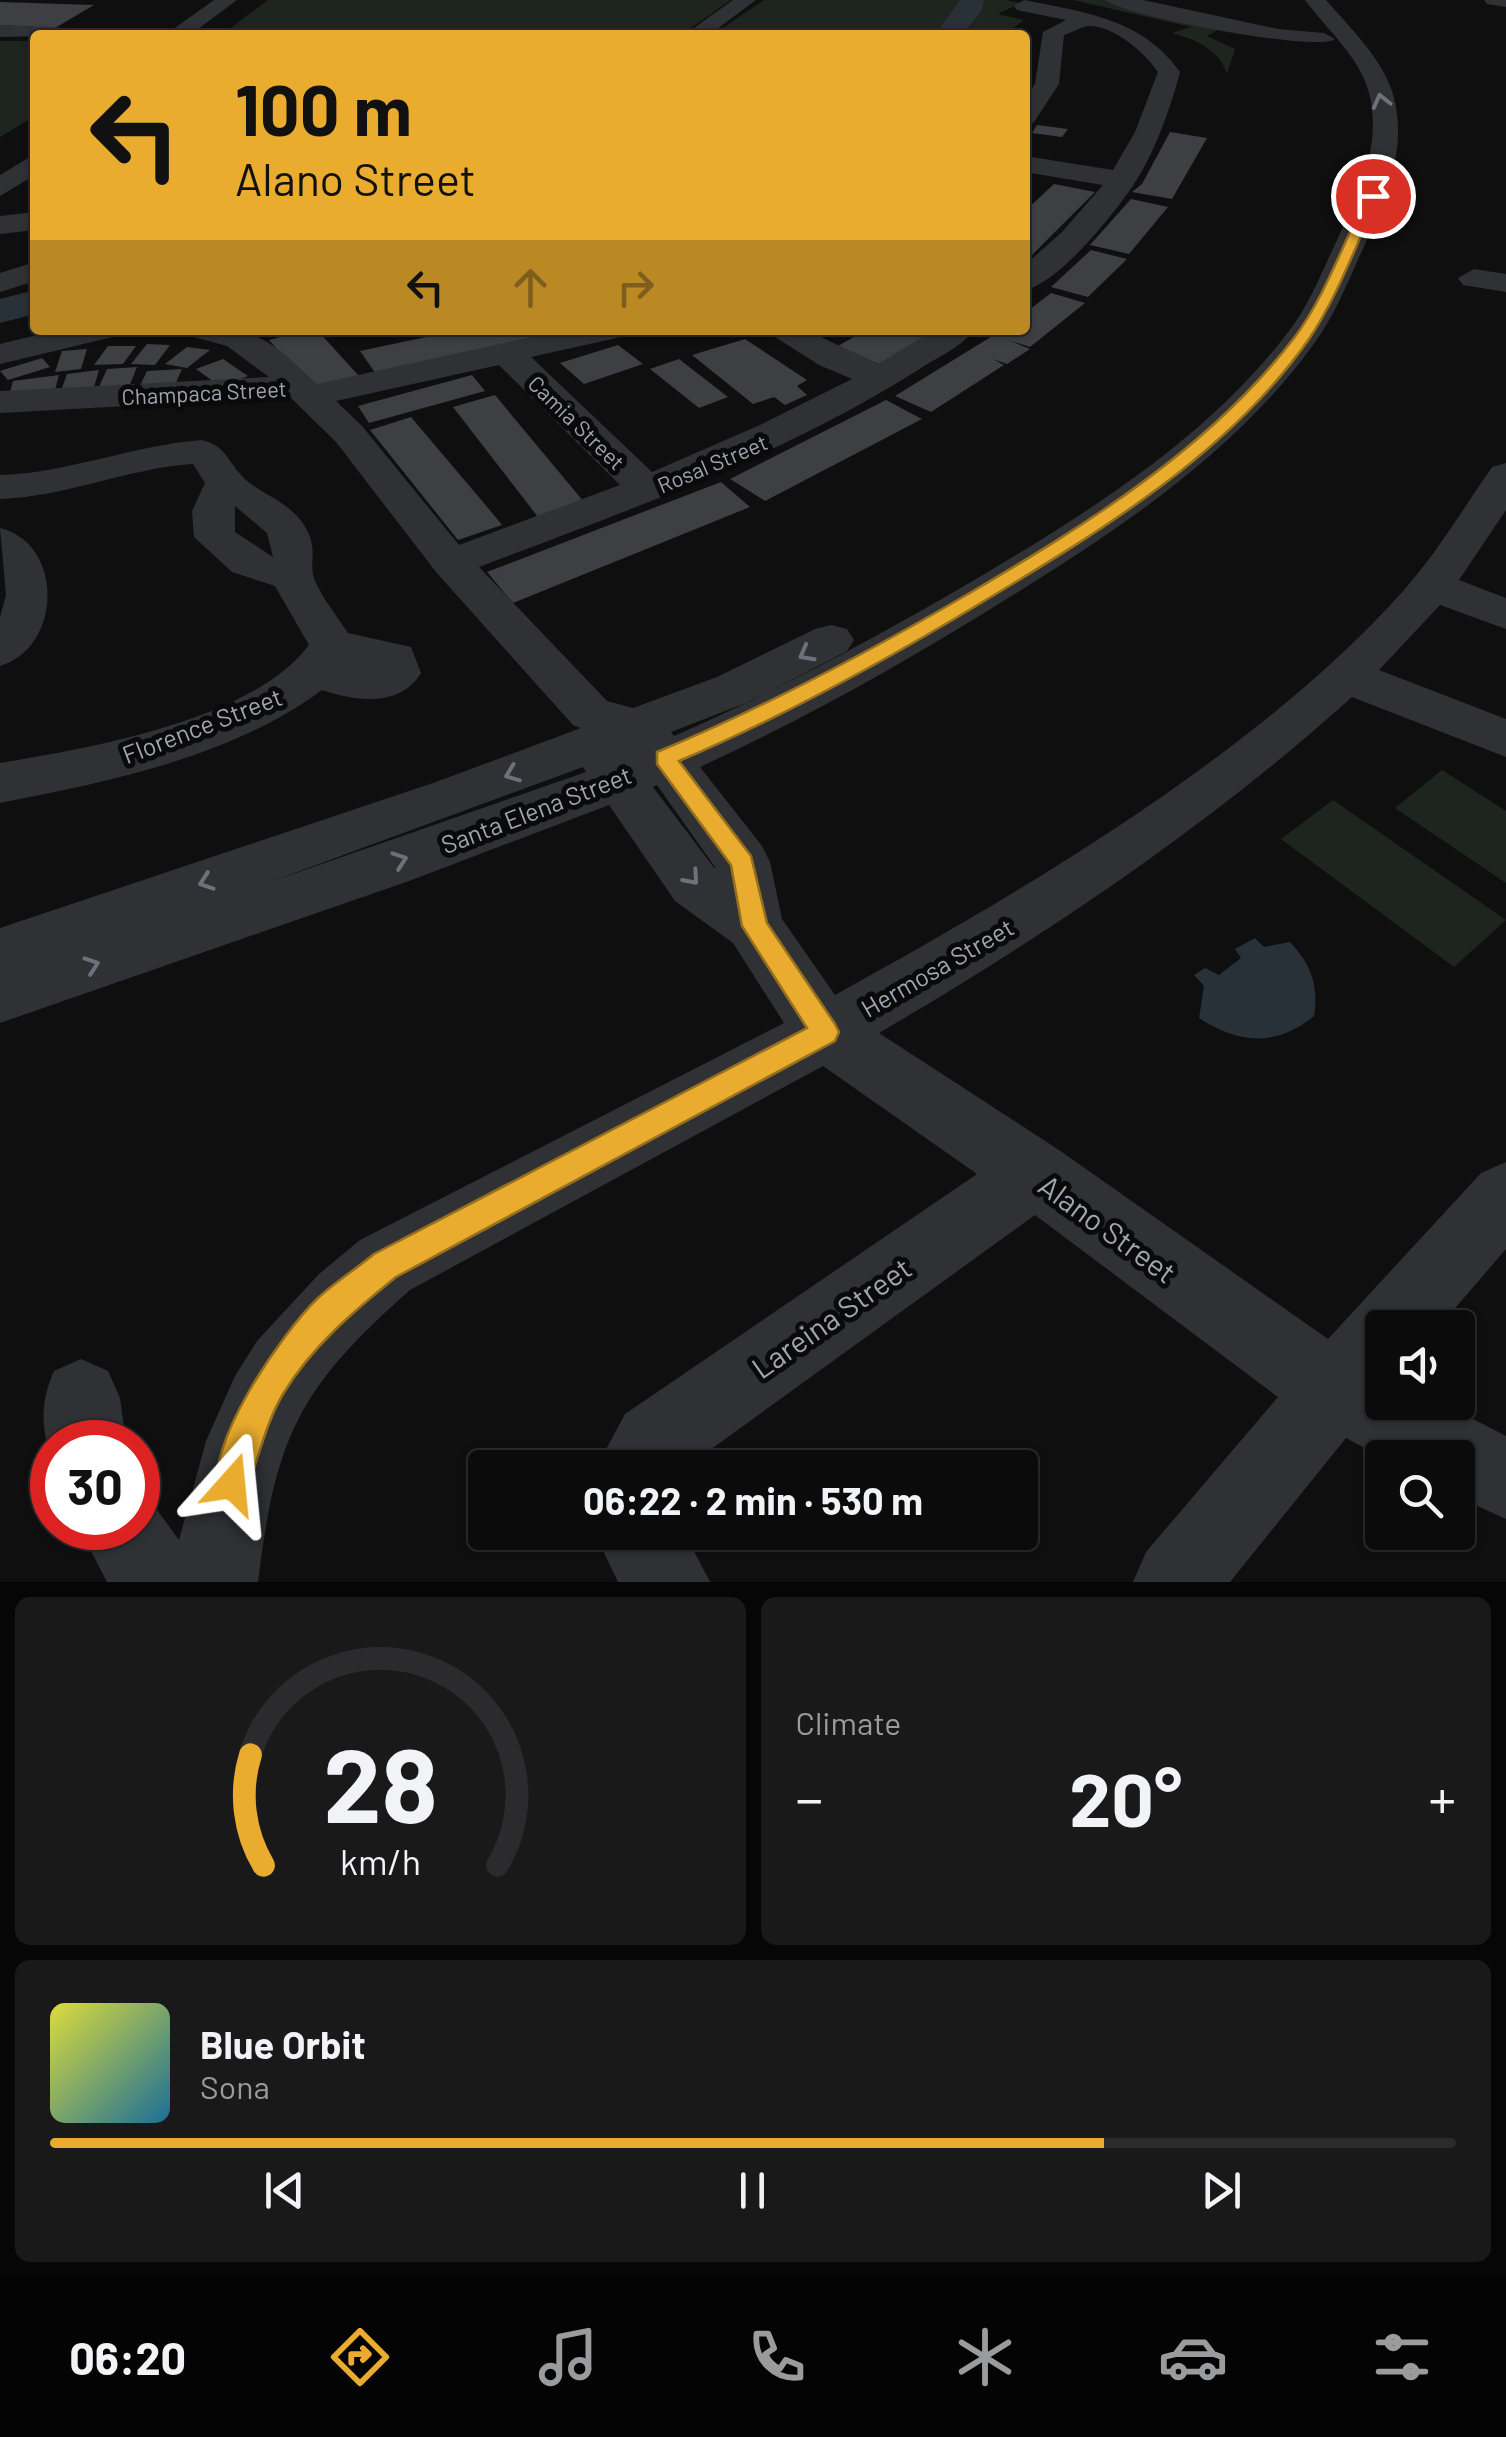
<!DOCTYPE html>
<meta charset="utf-8">
<style>
:root{--surface:#0b0b0c;--page:#19191a;--text:#f1f3f6;--muted:#9a9b9d;--line:#2b2b2d;--accent:#e9ac2e}
body{margin:0;font-family:Barlow,sans-serif;background:var(--page);color:var(--text);height:100vh;display:flex;flex-direction:column;font-size:38px;white-space:nowrap}
*{box-sizing:border-box;margin:0}
p{font-size:32px;color:var(--muted)}
.icon{flex:none;width:55px;height:55px;fill:none;stroke:currentColor;stroke-width:2;stroke-linecap:round;stroke-linejoin:round}
.map{position:relative;height:1582px;overflow:hidden}
.side{display:flex;flex-direction:column;gap:15px;padding:15px;background:#060607;flex:1}
.side>*{flex:none}
.guide{position:absolute;left:30px;top:30px;width:1000px;height:305px;border-radius:10px;box-shadow:0 2px 8px #0004,0 0 0 2px var(--line);background:#e9ac2e;color:#111;overflow:hidden}
.fabs{position:absolute;left:1365px;top:1310px;display:grid;gap:20px}
.fabs a{display:grid;place-items:center;width:110px;height:110px;border-radius:10px;background:var(--surface);box-shadow:0 2px 8px #0004,0 0 0 2px var(--line);font-size:50px}
.speed{position:absolute;left:30px;top:1420px;display:flex;gap:20px;font-size:50px;font-weight:700;text-align:center}
.speed>*{display:grid;place-content:center;width:130px;height:130px;border-radius:50%;background:var(--surface);box-shadow:0 2px 8px #0004,0 0 0 2px var(--line);line-height:1}
.speed .limit{border:15px solid #d22;background:#fff;color:#111}
.pin{position:absolute;display:grid;place-items:center;width:85px;height:85px;color:#fff;margin:-42px;border:5px solid #fff;border-radius:50%;box-shadow:0 2px 10px #0007}
.me{position:absolute;width:110px;margin:-55px;rotate:18deg;stroke-linejoin:round;filter:drop-shadow(0 0 8px #0008)}
.turn{display:flex;align-items:center;gap:35px;height:210px;padding:0 40px;font-size:45px}
.turn .icon{width:130px;height:130px;stroke-width:2.5}
.turn b{display:block;font-size:70px;line-height:85px}
.lanes{display:flex;align-items:center;height:95px;padding:0 40px;background:#0003;justify-content:center;gap:50px;direction:ltr}
.lanes .off{opacity:.35}
.big{font-size:75px;font-weight:700;line-height:1.1}
.side .widget{flex:1;display:flex;flex-direction:column;justify-content:center;gap:15px;min-width:0;padding:0 35px;border-radius:15px;background:var(--page)}
.side .dial{align-items:center;gap:0}
.dial svg{height:260px;overflow:visible;fill:none;stroke:var(--line);stroke-width:7;stroke-linecap:round;text-anchor:middle}
.dial text{fill:var(--text);stroke:none}
.song{display:flex;align-items:center;gap:30px}
.cover{width:120px;height:120px;border-radius:15px;background:linear-gradient(135deg,hsl(60 70% 55%),hsl(200 70% 35%))}
.played{height:10px;border-radius:5px;background:linear-gradient(90deg,var(--accent) 75%,var(--line) 75%)}
.keys{display:flex;justify-content:space-around;direction:ltr}
.heat{display:flex;justify-content:space-between;align-items:center;font-size:55px;direction:ltr}
.side .tiles{flex:1;display:grid;gap:15px;grid-template-columns:1fr 1fr}
.widget:last-child{grid-column:span 2}
.trip{position:absolute;left:468px;top:1450px;width:570px;height:100px;border-radius:10px;background:var(--surface);box-shadow:0 2px 8px #0004,0 0 0 2px var(--line);font-weight:700;line-height:100px;text-align:center}
.dock{display:flex;height:160px;justify-content:space-around;align-items:center;background:#040405;color:var(--muted)}
.dock .icon{width:70px;height:70px}
.dock .selected{color:var(--accent)}
.dock b{font-size:45px;color:var(--text)}
.map>svg:first-child{display:block}
.green{fill:#1e241e}
.water{fill:#293138}
.lines{fill:none;stroke-linecap:round;stroke-linejoin:round}
.river{fill:#293138;fill-rule:evenodd}
.building{fill:#3e3f43}
.minor{fill:#303135;fill-rule:evenodd}
.oneway{stroke:#6e7179}
.route{fill:#e9ac2e;stroke:#97701e;stroke-width:2.5}
.labels{text-anchor:middle;dominant-baseline:central;stroke-width:10;stroke-linejoin:round;paint-order:stroke}
.far-street-label{font-size:22px;fill:#a0a5b1;stroke:#0a0a0b}
.street-label{font-size:25px;fill:#a0a5b1;stroke:#0a0a0b}
.near-street-label{font-size:30px;fill:#a0a5b1;stroke:#0a0a0b}
</style>
<div class="map">
<svg width="1506" height="1582" viewBox="0 0 1506 1582">
<rect width="100%" height="100%" fill="#0f0f10"/>
<g class="green">
<path d="M268 0H731L681 35H221Z"/>
<path d="M764 0H1005L1021 3 998 14 1024 20 1004 35H712Z"/>
<path d="M1073 0H1124L1219 29 1207 36 1235 49 1227 74C1219 49 1196 40 1172 33L1191 27Z"/>
<path d="M0 41H35V116L0 137Z"/>
<path d="M1442 770 1506 811V883L1395 808Z"/>
<path d="M1333 800 1506 920 1454 967 1281 839Z"/>
</g>
<path class="water" d="M1255 938 1264 947 1290 942C1311 964 1319 986 1314 1016 1276 1047 1239 1044 1199 1018L1204 986 1194 975 1205 968 1219 975 1241 958 1235 949Z"/>
<g class="lines">
<g class="river">
<path d="M960 0H984L982 10 962 35H935Z"/>
<path d="M35 290V314L0 323V299Z"/>
</g>
</g>
<g class="building">
<path d="M0 2 94 5 55 28 0 25Z"/>
<path d="M1037 125 1068 129 1062 137 1032 133Z"/>
<path d="M1170 132 1207 138 1172 199 1132 192 1142 184Z"/>
<path d="M1054 184 1095 192 1025 262V211Z"/>
<path d="M1131 199 1168 207 1129 254 1090 245Z"/>
<path d="M1091 250 1127 259 1088 297 1051 287Z"/>
<path d="M1051 293 1085 303 1030 347 1008 340 1030 349 1007 364 993 359 1004 365 931 412 895 396 1002 330H1025V313Z"/>
<path d="M306 330H317L359 376 312 390 269 340Z"/>
<path d="M459 330H561L562 332 376 374 360 351Z"/>
<path d="M866 330H939L881 365 838 346Z"/>
<path d="M745 339 807 380 797 386 807 395 785 405 774 397 753 404 692 355Z"/>
<path d="M147 344 170 345 155 365 131 364Z"/>
<path d="M618 345 643 364 584 384 560 363Z"/>
<path d="M108 346H136L123 364 94 365Z"/>
<path d="M187 347 210 350 187 368 165 364Z"/>
<path d="M87 349 81 369 55 372 62 351Z"/>
<path d="M42 358 50 367 8 380 0 371Z"/>
<path d="M223 359 248 376 221 387 196 369Z"/>
<path d="M679 359 728 397 699 408 650 369Z"/>
<path d="M137 367 129 387 98 389 107 369Z"/>
<path d="M182 369 174 387 138 390 147 371Z"/>
<path d="M99 370 94 387 61 391 67 374Z"/>
<path d="M59 375 55 390 9 396 13 381Z"/>
<path d="M472 375 485 391 369 423 358 406Z"/>
<path d="M495 395 584 502 538 517 453 407Z"/>
<path d="M886 400 922 419 765 501 730 479Z"/>
<path d="M411 417 488 508 502 525 458 540 370 430Z"/>
<path d="M721 482 750 507 513 603 487 572Z"/>
</g>
<g class="lines">
<g class="minor">
<path d="M214 0H237L190 35H165Z"/>
<path d="M733 0H756L709 35H684Z"/>
<path d="M1024 0C1084 12 1143 19 1180 72 1170 110 1154 154 1134 184 1114 214 1060 282 1025 290V265L1062 232 1103 185 1025 172V156L1113 170 1135 132 1158 72C1145 53 1114 25 1088 26 1081 27 1071 33 1064 35L1059 84 1034 122 1025 124V99L1035 84 1043 32 1066 20 1017 10 1014 6Z"/>
<path d="M1105 0H1143L1278 29 1324 33 1335 39C1319 53 1124 16 1105 0Z"/>
<path d="M1305 0H1326C1350 28 1380 56 1392 91 1409 144 1387 197 1365 244 1349 279 1336 314 1313 345 1234 454 1118 530 1005 600 906 662 806 718 700 767L762 846 770 862 782 919 835 995C1024 891 1260 752 1404 590 1438 551 1463 509 1492 467L1506 463V510L1459 580 1506 598V629L1440 605 1379 670 1506 719V757L1352 697C1208 827 1046 935 879 1033L1059 1150 1328 1339 1481 1173 1506 1162V1249L1438 1328H1382V1402H1440L1506 1436V1519L1458 1497V1458H1383L1346 1438 1230 1582H1133L1146 1552 1278 1397 1035 1215 685 1468H596L625 1414 977 1174 823 1066 410 1290C299 1388 276 1436 258 1582H107L79 1528H138V1494L149 1499 179 1540 206 1441 235 1376 257 1341 319 1274 360 1240 784 1023 733 943 675 901 609 805 409 881 0 1023V928L436 782 581 728 573 725 436 572 336 442 290 397 0 413V391L269 377 227 346 194 337 189 330C262 330 264 335 317 384L563 330H626L621 337 531 357 652 472 760 425 852 379 819 365 764 330H806L878 364 934 330H974C962 347 936 358 918 370 784 455 629 510 479 567L607 701 633 708 717 677 815 629 831 625 847 629 854 640 847 651 751 701 671 732 674 736C779 690 877 637 976 579 1089 512 1208 438 1289 331 1310 304 1323 269 1338 238 1360 193 1382 143 1369 93 1359 56 1327 30 1305 0ZM499 365 620 485 459 545 362 426 336 401ZM583 767 586 772 270 882ZM657 785 715 867V869L653 787Z"/>
<path d="M1484 0H1506V7L1487 4Z"/>
<path d="M0 25 88 29 99 35 0 37Z"/>
<path d="M35 154V175L0 196V175Z"/>
<path d="M35 212V230L0 234V216Z"/>
<path d="M35 262V281L0 292V273Z"/>
<path d="M1474 269 1506 274V292L1463 285 1458 278Z"/>
<path d="M58 330H118L113 337 0 364V344Z"/>
<path d="M202 440C225 446 227 459 241 475 257 493 285 499 302 522 321 549 307 562 315 581 323 599 338 617 348 633L411 647 421 673C400 708 355 701 322 690 232 757 108 782 0 803V763C89 748 252 721 309 645L275 586 232 572 194 537 192 511 205 483 193 464C127 468 67 497 0 499V475C69 473 133 445 202 440ZM235 506 267 533 273 557 235 532Z"/>
<path d="M0 528C65 544 62 648 0 666V617L6 595Z"/>
<path d="M81 1359 108 1371 120 1398 126 1442H52V1457C40 1427 41 1400 54 1371Z"/>
<path d="M594 1532H684L710 1582H618Z"/>
</g>
</g>
<defs><path id="oneway-chevron" d="M-2-3.5L2.5 0L-2 3.5" fill="none" stroke-width="1.6" stroke-linecap="round" stroke-linejoin="round" transform="scale(2.5)"/></defs>
<g class="oneway">
<use href="#oneway-chevron" transform="translate(1381 101) rotate(-104)"/>
<use href="#oneway-chevron" transform="translate(806 654) rotate(151)"/>
<use href="#oneway-chevron" transform="translate(512 774) rotate(159)"/>
<use href="#oneway-chevron" transform="translate(400 860) rotate(-19)"/>
<use href="#oneway-chevron" transform="translate(692 878) rotate(49)"/>
<use href="#oneway-chevron" transform="translate(206 882) rotate(161)"/>
<use href="#oneway-chevron" transform="translate(92 965) rotate(-19)"/>
</g>
<path class="route" d="M1373 192 1379 196C1357 242 1338 296 1309 339 1229 454 1099 532 981 603 883 662 785 716 679 761L751 856 767 923 835 1024 839 1032 835 1041 396 1277C354 1311 312 1346 283 1394 264 1426 258 1463 244 1496L232 1501 220 1496C200 1450 284 1330 318 1298 335 1282 356 1269 374 1254L807 1028 742 926 731 865 657 764V752C765 707 867 653 968 594 1087 524 1209 449 1294 338 1325 297 1344 241 1367 196Z"/>
<g class="labels">
<g class="far-street-label">
<text transform="translate(204 392) rotate(-3)">Champaca Street</text>
<text transform="translate(577 422) rotate(44)">Camia Street</text>
<text transform="translate(712 463) rotate(-23)">Rosal Street</text>
</g>
<g class="street-label">
<text transform="translate(202 725) rotate(-21)">Florence Street</text>
<text transform="translate(536 809) rotate(-21)">Santa Elena Street</text>
<text transform="translate(937 967) rotate(-30)">Hermosa Street</text>
</g>
<g class="near-street-label">
<text transform="translate(1108 1228) rotate(36)">Alano Street</text>
<text transform="translate(831 1317) rotate(-35)">Lareina Street</text>
</g>
</g>
</svg>
<div class="fabs">
<a><svg class="icon" aria-label="sound" viewBox="0 0 24 24"><path d="M4 9h4l5-4v14l-5-4H4zM17 9q2 3 0 6"/></svg></a>
<a><svg class="icon" aria-label="search" viewBox="0 0 24 24"><circle cx="10" cy="10" r="6"/><path d="M15 15l6 6"/></svg></a>
</div>
<div class="speed"><div class="limit">30</div></div>
<div class="pin" style="left:1373px;top:196px;background:#d93025"><svg class="icon" aria-label="arrive" viewBox="0 0 24 24"><path d="M6 21V4h12l-3 4 3 4H6"/></svg></div>
<svg class="me" style="left:232px;top:1484px" viewBox="-20 -20 40 40"><path d="M0-17L14 15 0 8-14 15z" fill="#e9ac2e" stroke="#fff" stroke-width="4"/></svg>
<div class="trip">06:22 · 2 min · 530 m</div>
<div class="guide">
<div class="turn"><svg class="icon" aria-label="left" viewBox="0 0 24 24"><path d="M17 20v-9H6M10 6l-5 5 5 5"/></svg><div><b>100 m</b>Alano Street</div></div>
<div class="lanes"><svg class="icon" aria-label="left" viewBox="0 0 24 24"><path d="M17 20v-9H6M10 6l-5 5 5 5"/></svg><svg class="icon off" aria-label="ahead" viewBox="0 0 24 24"><path d="M12 20V5M6 11l6-6 6 6"/></svg><svg class="icon off" aria-label="right" viewBox="0 0 24 24"><path d="M7 20v-9h11M14 6l5 5-5 5"/></svg></div>
</div>
</div>
<section class="side">
<div class="tiles">
<div class="widget dial"><svg viewBox="0 0 100 80">
<path d="M14 69A42 42 0 1 1 86 69"/>
<path d="M14 69A42 42 0 0 1 10 35" stroke="#e9ac2e"/>
<text x="50" y="56" font-size="32" font-weight="700">28</text>
<text x="50" y="72" font-size="11">km/h</text>
</svg></div>
<div class="widget"><p>Climate</p>
<div class="heat"><a>−</a><b class="big">20°</b><a>+</a></div>
</div>
<div class="widget">
<div class="song"><i class="cover"></i><div><b>Blue Orbit</b><p>Sona</p></div></div>
<div class="played"></div>
<div class="keys"><svg class="icon" aria-label="previous" viewBox="0 0 24 24"><path d="M18 5L8 12l10 7zM5 5v14"/></svg><svg class="icon" aria-label="pause" viewBox="0 0 24 24"><path d="M8 5v14M16 5v14"/></svg><svg class="icon" aria-label="next" viewBox="0 0 24 24"><path d="M6 5l10 7-10 7zM19 5v14"/></svg></div>
</div>
</div>
</section>
<nav class="dock">
<b>06:20</b>
<svg class="icon selected" aria-label="directions" viewBox="0 0 24 24"><path d="M12 3l9 9-9 9-9-9zM9 14v-3h6M13 9l2 2-2 2"/></svg>
<svg class="icon" aria-label="music" viewBox="0 0 24 24"><path d="M9 18V5l10-2v13"/><circle cx="6" cy="18" r="3"/><circle cx="16" cy="16" r="3"/></svg>
<svg class="icon" aria-label="phone" viewBox="0 0 24 24"><path d="M5 4h4l2 5-3 2q2 4 5 5l2-3 5 2v4C11 20 4 13 5 4z"/></svg>
<svg class="icon" aria-label="climate" viewBox="0 0 24 24"><path d="M12 3v18M4 7l16 10M4 17L20 7"/></svg>
<svg class="icon" aria-label="car" viewBox="0 0 24 24"><path d="M5 17H2v-5l4-1 3-4h7l3 4 3 1v5h-3M9 17h6M6 11h13"/><circle cx="7" cy="17" r="2"/><circle cx="17" cy="17" r="2"/></svg>
<svg class="icon" aria-label="filters" viewBox="0 0 24 24"><path d="M4 7h16M4 17h16"/><circle cx="9" cy="7" r="2"/><circle cx="15" cy="17" r="2"/></svg>
</nav>
